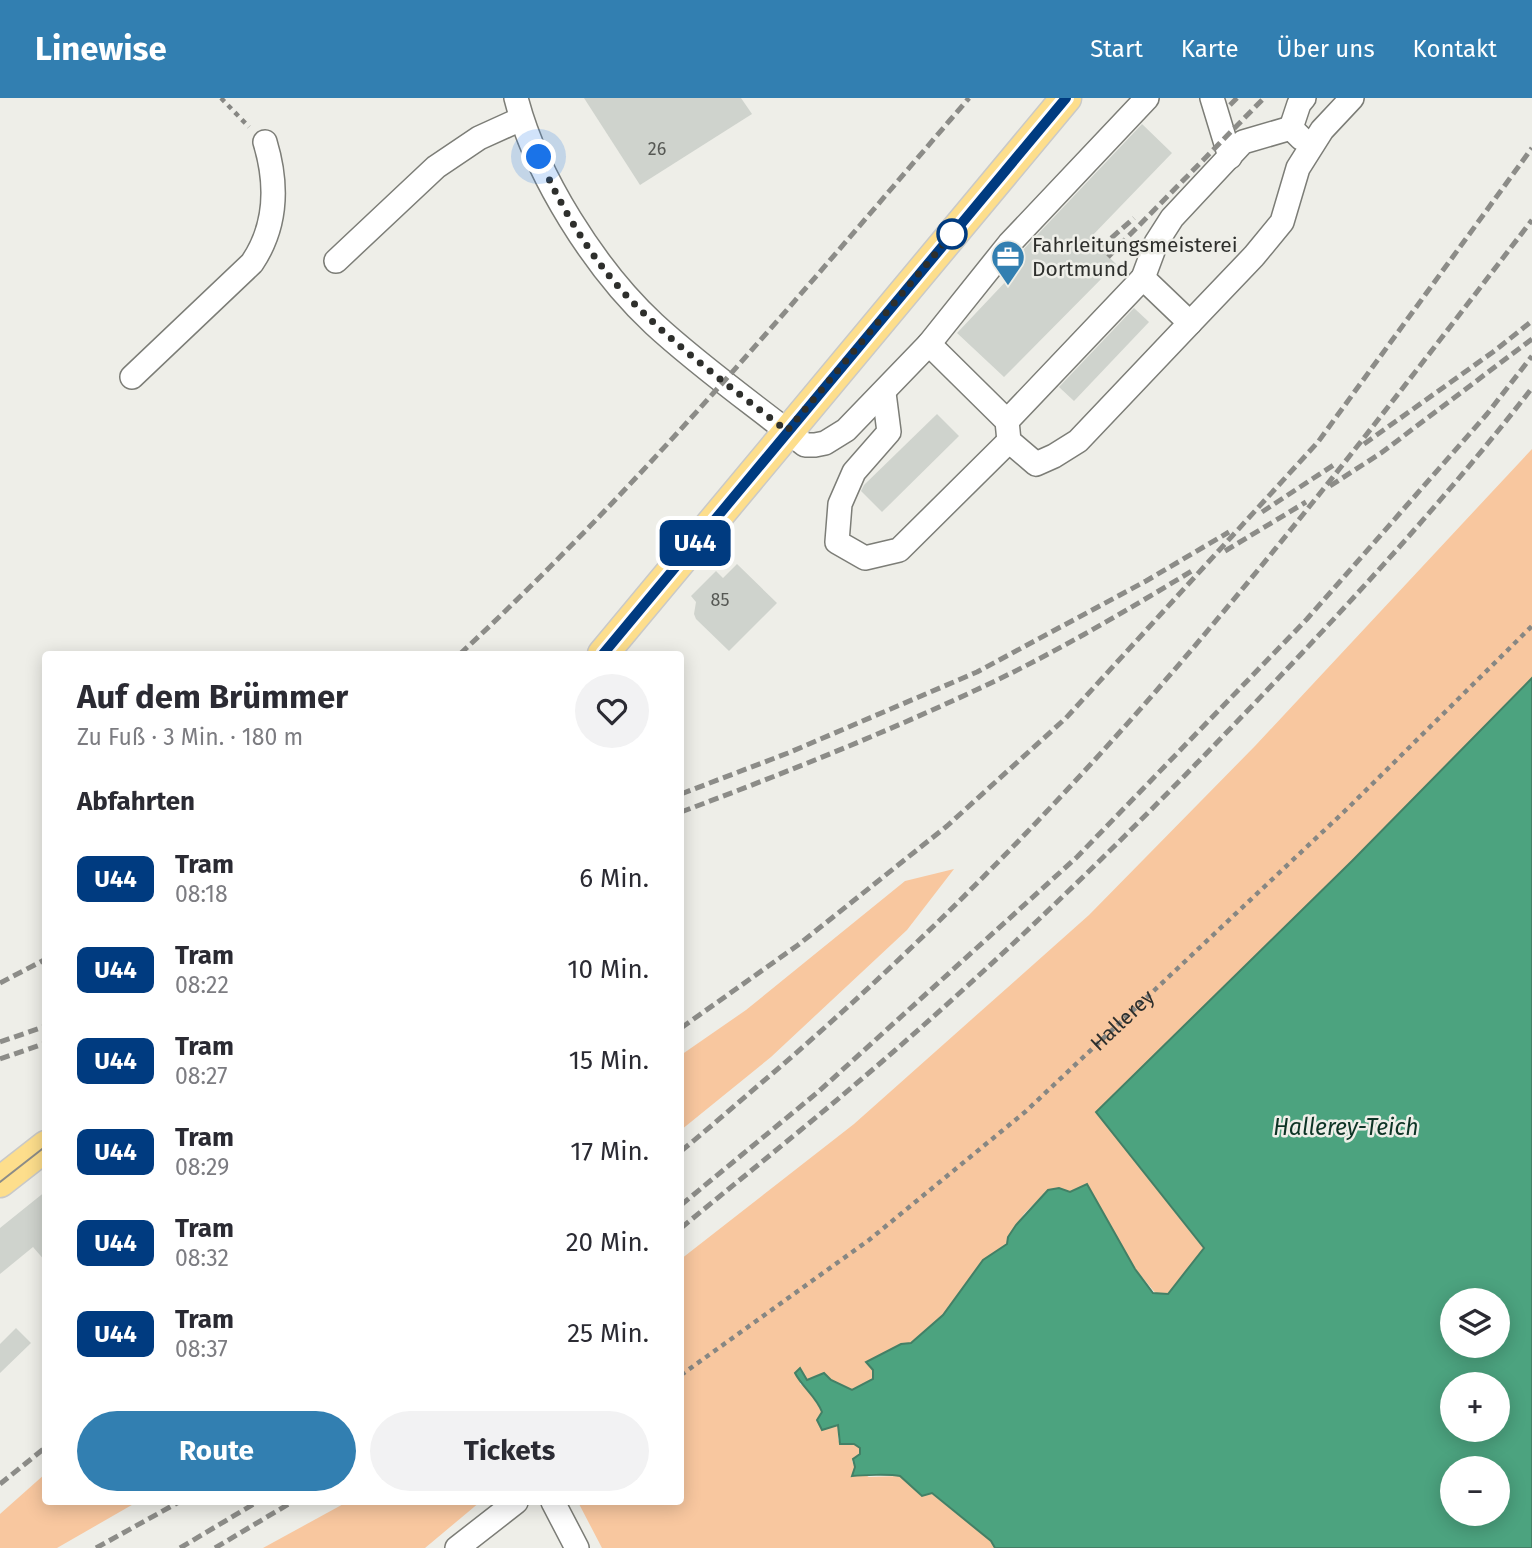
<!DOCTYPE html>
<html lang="de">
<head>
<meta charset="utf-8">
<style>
  :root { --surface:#fff; --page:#f2f2f3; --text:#2b2b33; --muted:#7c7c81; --accent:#327fb1 }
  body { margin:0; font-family:"Fira Sans",sans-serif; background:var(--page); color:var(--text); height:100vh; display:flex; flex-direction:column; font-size:26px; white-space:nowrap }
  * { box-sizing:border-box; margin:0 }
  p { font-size:23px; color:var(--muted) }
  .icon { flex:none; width:38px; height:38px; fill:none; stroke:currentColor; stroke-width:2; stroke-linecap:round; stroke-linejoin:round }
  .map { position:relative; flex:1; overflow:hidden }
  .panel { position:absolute; left:42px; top:553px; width:642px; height:854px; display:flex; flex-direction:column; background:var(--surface); border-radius:7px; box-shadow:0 4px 18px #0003 }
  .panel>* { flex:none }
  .badge { padding:0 14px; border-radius:10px; font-size:24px; line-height:46px }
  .fabs { position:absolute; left:1440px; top:1190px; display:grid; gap:14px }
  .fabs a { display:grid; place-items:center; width:70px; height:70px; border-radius:50%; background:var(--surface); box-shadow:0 4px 18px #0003; font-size:35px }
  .you { position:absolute; width:35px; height:35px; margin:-18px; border:5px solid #fff; border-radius:50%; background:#1a73e8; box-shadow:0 0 0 10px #1a73e833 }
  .map>.badge { position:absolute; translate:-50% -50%; box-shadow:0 0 0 4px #fff }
  h2 { padding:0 35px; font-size:26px; line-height:63px }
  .round { display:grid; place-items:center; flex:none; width:74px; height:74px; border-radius:37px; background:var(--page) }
  .headline { display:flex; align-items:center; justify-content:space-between; height:119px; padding:0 35px }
  h1 { font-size:33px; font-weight:700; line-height:52px }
  .button { display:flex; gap:14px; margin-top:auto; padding:14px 35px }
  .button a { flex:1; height:80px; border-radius:42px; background:var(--accent); color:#fff; font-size:28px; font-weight:700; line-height:80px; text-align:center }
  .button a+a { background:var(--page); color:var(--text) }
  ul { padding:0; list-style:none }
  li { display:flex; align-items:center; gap:21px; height:91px; padding:0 35px }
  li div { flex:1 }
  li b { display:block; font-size:26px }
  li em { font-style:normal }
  li .badge { min-width:77px; font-weight:700; text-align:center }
  header { display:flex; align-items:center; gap:42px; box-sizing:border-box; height:98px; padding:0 35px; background:var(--accent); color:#fff }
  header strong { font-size:33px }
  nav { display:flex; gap:38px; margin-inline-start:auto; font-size:24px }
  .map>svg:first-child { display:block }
</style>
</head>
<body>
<header>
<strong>Linewise</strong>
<nav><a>Start</a><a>Karte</a><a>Über uns</a><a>Kontakt</a></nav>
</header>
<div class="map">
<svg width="1532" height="1450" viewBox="0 0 1532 1450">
  <rect width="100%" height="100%" fill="#eeeee8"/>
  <g fill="#f8c79f">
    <polygon points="1532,351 1532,580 1352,763 1096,1014 1204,1151 1168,1196 1157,1197 1070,1094 1059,1090 1042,1098 1024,1116 1008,1139 1007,1146 983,1162 943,1217 911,1245 905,1246 870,1269 873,1272 873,1281 852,1292 831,1282 807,1282 800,1270 800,1286 809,1292 822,1314 839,1328 838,1341 840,1346 854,1346 860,1350 860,1356 852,1363 855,1369 854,1378 862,1375 869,1379 900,1378 921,1398 931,1395 991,1443 995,1450 602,1450 578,1404 681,1404 681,1161 854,1026 1089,817 1255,648"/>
    <polygon points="954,771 907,832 771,959 681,1032 681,957 746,912 905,783"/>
    <polygon points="45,1376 46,1404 137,1404 57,1450 0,1450 0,1416"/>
    <polygon points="347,1404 480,1404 425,1450 263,1450"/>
  </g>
  <path fill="#4ca37f" stroke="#438066" stroke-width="2" fill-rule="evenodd" d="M1532 580V1450H995L991 1443 932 1395 922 1398 900 1378C890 1376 862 1377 852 1378L855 1369 853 1361 860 1356V1350L854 1346H840L838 1327 822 1332 817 1322 822 1314C816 1298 802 1289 795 1275L800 1270 807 1282 824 1275 831 1282 852 1292 873 1281V1272L866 1264 901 1246 911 1245 943 1217 983 1162 1007 1146 1008 1139 1016 1127 1048 1092 1059 1090 1070 1094 1087 1086 1135 1171 1153 1195 1168 1196 1204 1150 1096 1014 1352 763ZM1452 1202H1498V1248H1452ZM1452 1286H1498V1332H1452ZM1452 1370H1498V1416H1452Z"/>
  <g fill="#cfd3cd">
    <polygon points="584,0 741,0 752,16 640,87"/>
    <polygon points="1142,26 1172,55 1090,140 1116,166 1004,279 957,235 1025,163 1018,157 1020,155"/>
    <polygon points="1134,210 1149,224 1074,303 1059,289"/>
    <polygon points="937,316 959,338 882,414 861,393 864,387"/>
    <polygon points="737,466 777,505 729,553 696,521 694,516 696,504 691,498 716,473 723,480"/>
    <polygon points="46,1093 46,1164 33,1149 0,1176 0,1130"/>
    <polygon points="16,1230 31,1245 0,1275 0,1246"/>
  </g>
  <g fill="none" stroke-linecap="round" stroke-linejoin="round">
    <g stroke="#7c7d77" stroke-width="26">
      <g id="minor">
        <path d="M516 0C536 78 595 171 654 226 695 264 742 298 787 333L805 347H815L825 345 846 332 929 246 1009 146 1147 0"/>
        <polyline points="1212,0 1230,59"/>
        <polyline points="1301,40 1291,30 1299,6 1304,0"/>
        <polyline points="336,163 436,69 479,40 521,21"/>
        <polyline points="1143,180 1156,145 1172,120 1243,44 1291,30"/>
        <polyline points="1190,225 1254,158 1282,124 1298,70 1322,32 1352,0"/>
        <polyline points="929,246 1007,323 1009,343 1036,366 1054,358 1078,343 1190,225 1143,180 1007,323"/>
        <path d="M132 279 252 165C277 128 278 87 265 44"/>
        <polyline points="884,295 889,334 854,374 840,406 837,444 865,460 899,452 1009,343"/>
        <polyline points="553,1404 577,1450"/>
        <polyline points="457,1450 516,1404"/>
      </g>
    </g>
    <g stroke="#c9c9c8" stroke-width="33">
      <g id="major">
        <polyline points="603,556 1066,0"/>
        <polyline points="0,1084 46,1048"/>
      </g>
    </g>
    <g stroke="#878783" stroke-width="4.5" stroke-dasharray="5 5" stroke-linecap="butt">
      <polyline points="221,0 249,29"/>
      <path id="s1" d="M681 1277 869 1142 1025 1014 1348 710 1532 528"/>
    </g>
    <use href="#minor" stroke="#fff" stroke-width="23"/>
    <use href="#major" stroke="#fdde8c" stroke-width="30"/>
    <g stroke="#8c8c88" stroke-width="2">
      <polyline points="603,556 1066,0"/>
      <polyline points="0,1084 46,1048"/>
    </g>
    <g stroke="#8c8c88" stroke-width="5" stroke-dasharray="10 5" stroke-linecap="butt">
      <polyline points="1230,7 1237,0"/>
      <polyline points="1100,150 1134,120"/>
      <polyline points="1108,159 1264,0"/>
      <polyline points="1364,346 1493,254 1532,223"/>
      <polyline points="1330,388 1381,355 1532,241"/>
      <polyline points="1262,414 1335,366"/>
      <polyline points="1225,453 1306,404"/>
      <path d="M460 556C644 385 805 191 969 0"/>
      <polyline points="681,696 788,655 977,574 1146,483 1229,434"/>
      <path d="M681 714C780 677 880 637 976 592 1050 558 1126 513 1195 471"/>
      <polyline points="0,885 46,861"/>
      <polyline points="681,930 798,847 947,728 1066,620 1318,344 1532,50"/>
      <polyline points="0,944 46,928"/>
      <polyline points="0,961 46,945"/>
      <path d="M681 1053C712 1028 742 1001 773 975 930 840 1076 690 1209 531 1321 398 1427 259 1532 122"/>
      <polyline points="681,1107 818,994 1077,759 1307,521 1487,316 1532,258"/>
      <path d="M681 1130C749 1074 818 1019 885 961 1026 839 1159 707 1287 571 1372 481 1456 388 1532 290"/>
      <polyline points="0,1386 46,1349"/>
      <polyline points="96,1450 179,1404"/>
      <polyline points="180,1450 257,1404"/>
      <polyline points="215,1450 292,1404"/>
    </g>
  </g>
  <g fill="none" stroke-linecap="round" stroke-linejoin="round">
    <g stroke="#fff" stroke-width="16">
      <polyline id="line" points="603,556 1066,0"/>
    </g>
    <use href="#line" stroke="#003b80" stroke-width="10"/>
    <path stroke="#2e2f2c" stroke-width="7" stroke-dasharray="0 12.6" d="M539 59C556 98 577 136 603 170 649 230 727 286 787 333L952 136"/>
  </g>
  <defs>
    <g id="office-pin" transform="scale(1.75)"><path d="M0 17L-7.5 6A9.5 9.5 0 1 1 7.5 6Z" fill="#327fb1" stroke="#eeeee8"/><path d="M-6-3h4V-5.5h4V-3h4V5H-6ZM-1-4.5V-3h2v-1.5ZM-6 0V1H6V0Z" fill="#fff"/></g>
  </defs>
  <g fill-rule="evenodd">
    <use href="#office-pin" x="1008" y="159"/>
  </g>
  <circle fill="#fff" stroke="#003b80" stroke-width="3.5" cx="952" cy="136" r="14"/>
  <g text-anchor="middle" stroke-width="5" stroke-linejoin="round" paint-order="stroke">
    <g font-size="18" fill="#565854">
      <text x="657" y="57">26</text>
      <text x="720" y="508">85</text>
    </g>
    <g font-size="21" fill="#2e2f2c" stroke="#eeeee8" text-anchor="start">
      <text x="1032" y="154">Fahrleitungsmeisterei<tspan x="1032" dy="24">Dortmund</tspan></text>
    </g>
    <g font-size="21" fill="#2e2f2c" stroke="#eeeee8">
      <text dy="7" stroke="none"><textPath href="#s1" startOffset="567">Hallerey</textPath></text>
    </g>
    <g font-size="23" font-style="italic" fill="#0d3425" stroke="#eeeee8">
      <text x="1346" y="1037">Hallerey-Teich</text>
    </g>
  </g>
</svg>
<div class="fabs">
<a><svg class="icon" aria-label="layers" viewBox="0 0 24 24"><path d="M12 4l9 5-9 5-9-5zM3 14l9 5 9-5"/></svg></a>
<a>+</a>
<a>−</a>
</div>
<div class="you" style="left:539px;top:59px"></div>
<b class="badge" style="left:695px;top:445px;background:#003b80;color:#fff">U44</b>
<section class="panel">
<div class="headline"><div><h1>Auf dem Brümmer</h1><p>Zu Fuß · 3 Min. · 180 m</p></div><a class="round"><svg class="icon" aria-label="heart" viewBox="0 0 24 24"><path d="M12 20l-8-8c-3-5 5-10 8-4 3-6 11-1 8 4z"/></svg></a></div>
<h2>Abfahrten</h2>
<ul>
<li><span class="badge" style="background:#003b80;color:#fff">U44</span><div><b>Tram</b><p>08:18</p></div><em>6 Min.</em></li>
<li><span class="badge" style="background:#003b80;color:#fff">U44</span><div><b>Tram</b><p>08:22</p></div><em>10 Min.</em></li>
<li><span class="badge" style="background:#003b80;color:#fff">U44</span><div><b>Tram</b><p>08:27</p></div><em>15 Min.</em></li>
<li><span class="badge" style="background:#003b80;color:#fff">U44</span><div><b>Tram</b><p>08:29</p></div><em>17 Min.</em></li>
<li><span class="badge" style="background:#003b80;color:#fff">U44</span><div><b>Tram</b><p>08:32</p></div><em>20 Min.</em></li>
<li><span class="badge" style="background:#003b80;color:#fff">U44</span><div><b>Tram</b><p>08:37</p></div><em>25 Min.</em></li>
</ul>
<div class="button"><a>Route</a><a>Tickets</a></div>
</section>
</div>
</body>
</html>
